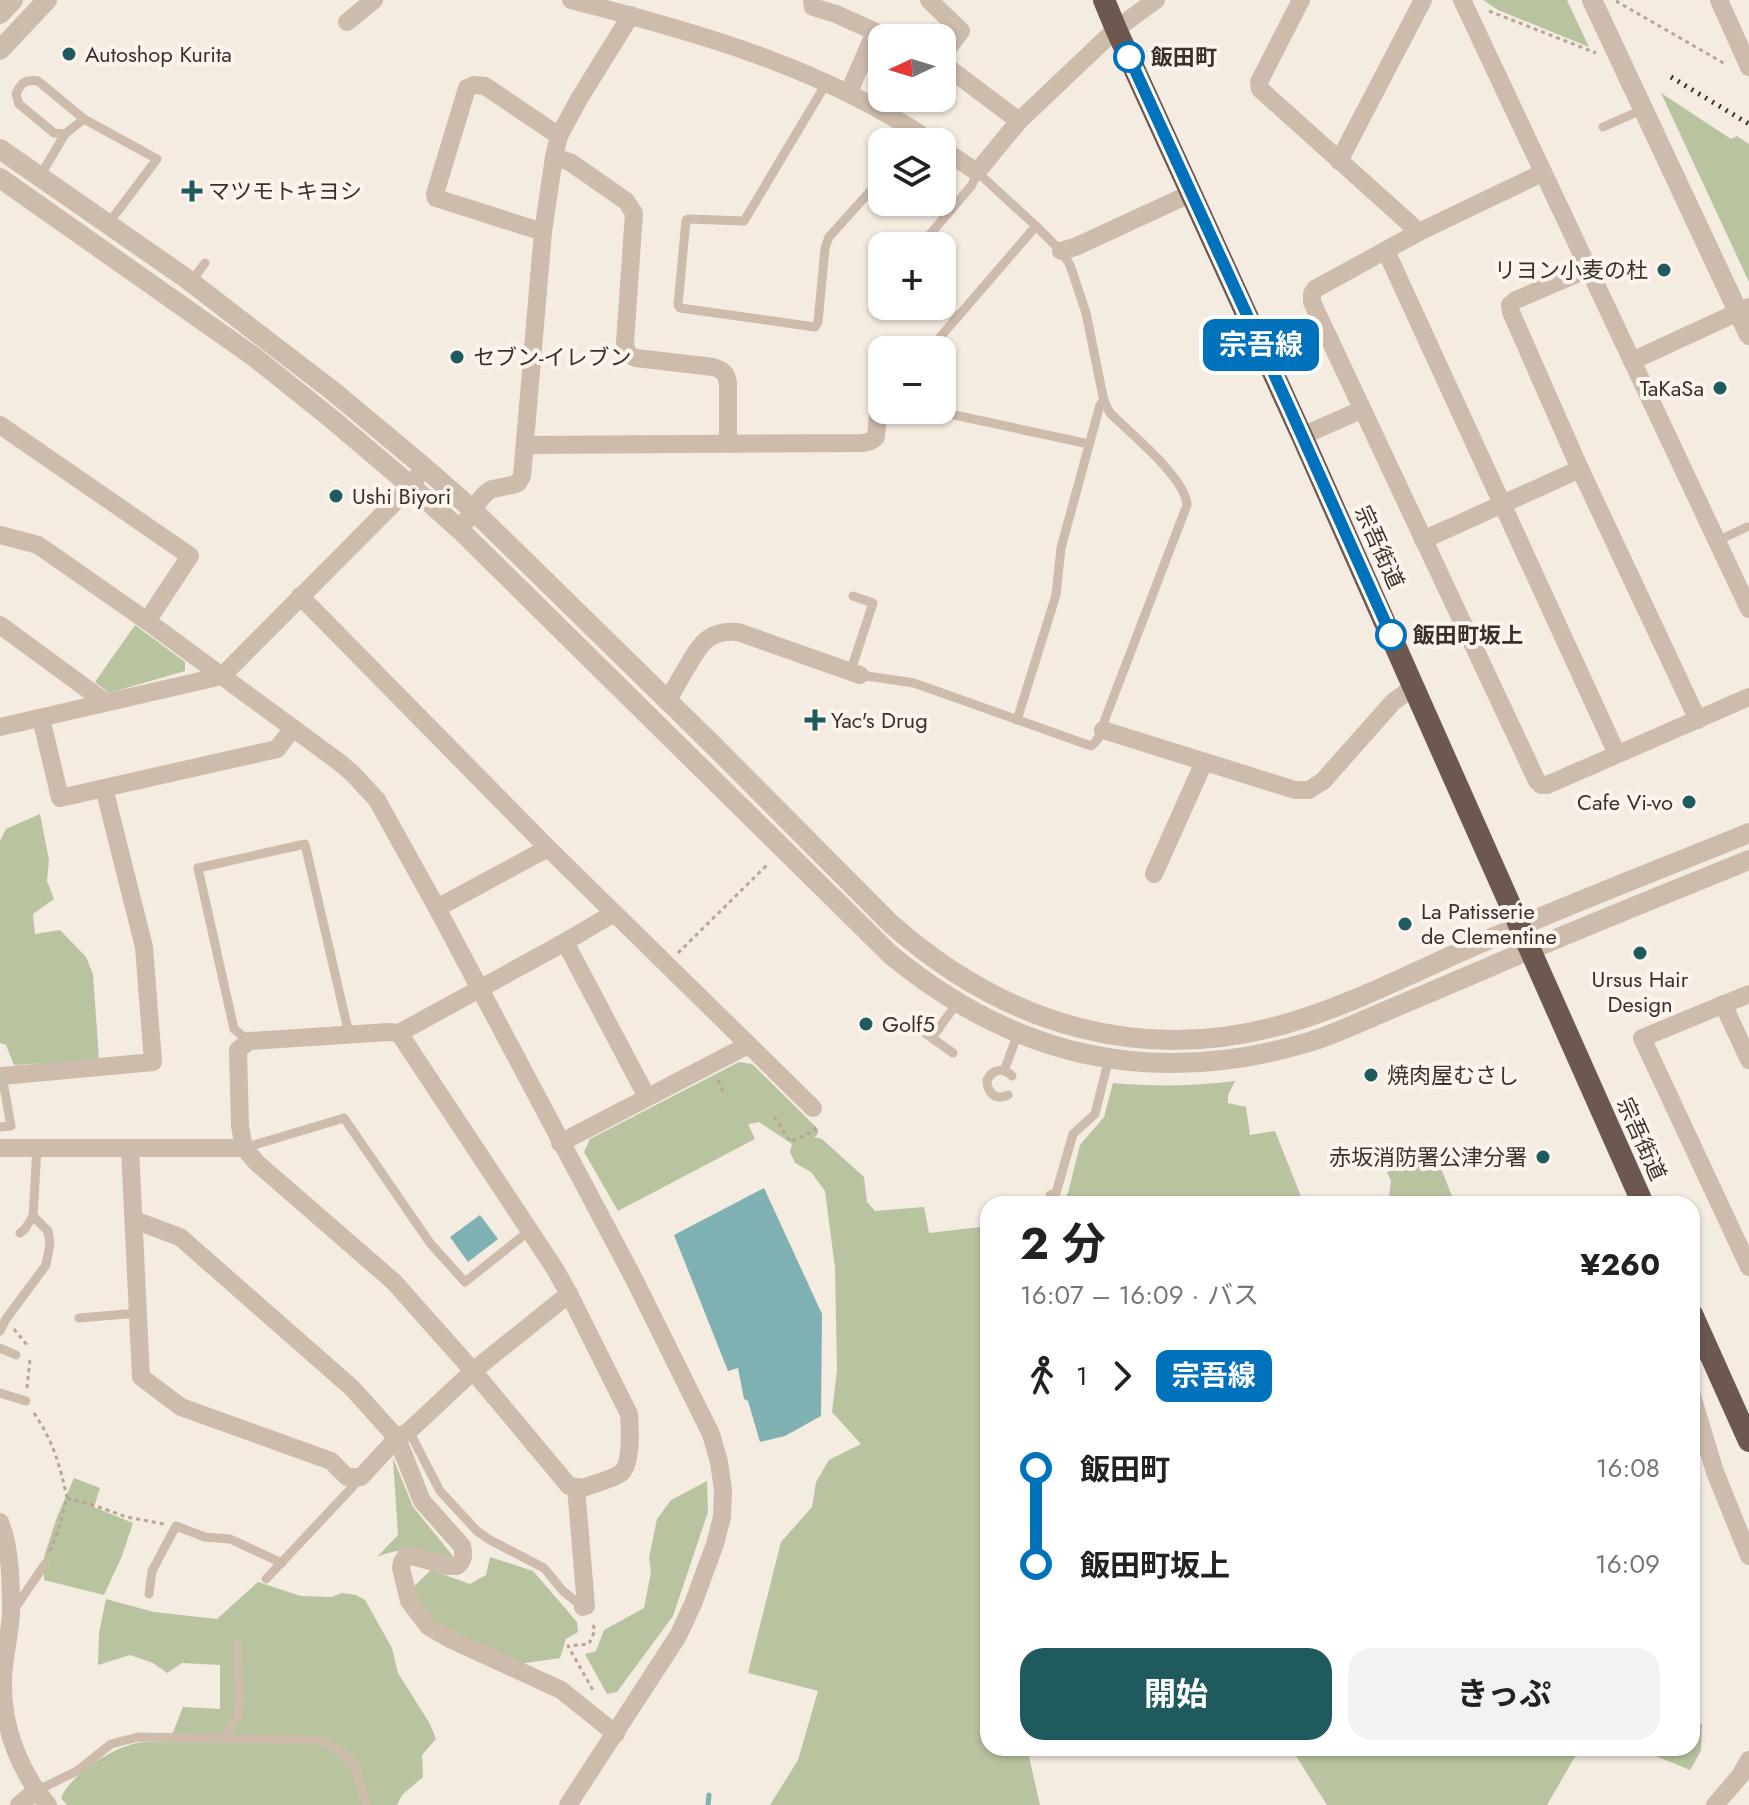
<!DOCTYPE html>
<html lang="ja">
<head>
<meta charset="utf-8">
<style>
  :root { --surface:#fff; --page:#f2f2f2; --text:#222; --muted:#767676; --accent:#1f5a5e }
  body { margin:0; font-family:Jost,"Noto Sans JP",sans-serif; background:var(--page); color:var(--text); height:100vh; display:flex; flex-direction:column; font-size:30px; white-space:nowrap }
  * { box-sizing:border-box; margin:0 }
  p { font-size:26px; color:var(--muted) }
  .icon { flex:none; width:44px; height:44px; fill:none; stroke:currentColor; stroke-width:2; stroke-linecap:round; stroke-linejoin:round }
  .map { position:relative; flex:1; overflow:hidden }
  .panel { position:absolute; left:980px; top:1196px; width:720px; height:560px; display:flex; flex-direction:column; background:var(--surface); border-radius:24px; box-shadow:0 2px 6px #0004 }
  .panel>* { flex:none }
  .badge { padding:0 16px; border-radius:12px; font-size:28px; line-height:52px }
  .needle { width:52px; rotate:266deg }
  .buttons { position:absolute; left:868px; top:24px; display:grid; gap:16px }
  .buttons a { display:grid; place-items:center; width:88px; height:88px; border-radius:16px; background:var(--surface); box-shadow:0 2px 6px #0004; font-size:40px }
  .map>.badge { position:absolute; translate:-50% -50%; box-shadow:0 0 0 4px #fff }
  .legs { display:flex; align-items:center; gap:12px; height:88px; padding:0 40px; font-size:26px }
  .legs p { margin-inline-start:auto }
  .head { display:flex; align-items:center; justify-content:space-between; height:136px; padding:0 40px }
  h1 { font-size:44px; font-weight:700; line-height:60px }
  .cta { display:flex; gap:16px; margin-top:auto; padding:16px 40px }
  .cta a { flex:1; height:92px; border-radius:24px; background:var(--accent); color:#fff; font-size:32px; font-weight:700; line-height:92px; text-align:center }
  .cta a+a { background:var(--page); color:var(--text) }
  ul { padding:0 40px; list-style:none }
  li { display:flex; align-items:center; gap:28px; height:96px; font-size:30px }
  li i { display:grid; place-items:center; width:12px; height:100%; margin:0 10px; background:currentColor }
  li i::after { content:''; width:20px; height:20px; margin:-10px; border:6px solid; border-radius:50%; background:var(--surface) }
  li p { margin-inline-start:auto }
  li:first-child i { background:linear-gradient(#0000 50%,currentColor 0) }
  li:last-child i { background:linear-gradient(currentColor 50%,#0000 0) }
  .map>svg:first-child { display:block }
</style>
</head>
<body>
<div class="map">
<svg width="1749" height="1805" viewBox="0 0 1749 1805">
  <rect width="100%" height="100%" fill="#f4ebe1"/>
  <g fill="#b8c4a0">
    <polygon points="1483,0 1567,0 1589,47 1498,10"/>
    <polygon points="1661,93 1731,139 1737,136 1749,144 1749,282"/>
    <polygon points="135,625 185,662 185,671 109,693 95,682"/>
    <polygon points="40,814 49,860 47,881 54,899 33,914 35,934 60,930 86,957 93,974 99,1060 14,1065 6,1045 0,1043 0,841 6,829"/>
    <polygon points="739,1062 752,1064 818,1129 818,1134 814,1137 822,1139 864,1177 867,1202 875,1211 924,1207 929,1233 988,1226 988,1748 1027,1748 1040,1805 770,1805 798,1760 818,1691 748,1673 781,1542 812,1507 816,1482 829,1460 861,1444 832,1412 837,1370 835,1268 825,1191 811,1172 795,1163 790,1152 792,1144 759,1122 748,1124 755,1139 618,1211 584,1152 590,1139"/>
    <path d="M1235 1081 1228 1095V1103L1246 1107 1250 1135 1275 1131 1304 1204H1061L1068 1193 1080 1145 1104 1117 1113 1083C1154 1087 1194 1086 1235 1081Z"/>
    <polygon points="1435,1153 1455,1204 1388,1204 1391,1181 1387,1172"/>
    <path d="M393 1458 413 1507 453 1556 450 1558C422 1552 404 1545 377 1557L398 1535Z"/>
    <polygon points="74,1478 100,1488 94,1507 133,1523 122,1556 104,1595 44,1580 44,1557 57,1517"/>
    <polygon points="707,1481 708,1512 673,1616 617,1692 607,1694 585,1654 596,1651 604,1630 644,1608 651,1572 649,1558 657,1519 671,1500"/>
    <polygon points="490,1557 533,1571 577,1622 578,1632 566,1639 560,1658 519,1664 432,1620 411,1589 431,1570 470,1584 486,1575"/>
    <path d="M258 1582 301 1596 332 1597 342 1593 356 1595 365 1600 392 1648 398 1673 430 1724 436 1739 422 1755 423 1777 402 1795 397 1805H67L61 1798C70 1775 114 1747 137 1743 147 1741 159 1743 169 1742L183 1707 220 1709V1665L182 1663 167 1673 153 1663 130 1655 98 1665 99 1633 106 1599 154 1612 217 1619Z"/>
    <polygon points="1702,1723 1701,1751 1690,1770 1636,1748 1692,1748 1692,1728"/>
    <polygon points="1291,1748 1580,1748 1547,1805 1327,1805"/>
  </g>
  <g fill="#7fb0b2">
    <polygon points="764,1188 822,1314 821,1416 785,1436 760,1442 748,1401 744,1399 738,1368 728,1371 674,1235"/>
    <polygon points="480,1215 498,1239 468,1262 450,1237"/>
  </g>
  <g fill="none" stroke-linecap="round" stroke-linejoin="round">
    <polyline stroke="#7fb0b2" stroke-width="5" points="708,1805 709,1795"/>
    <g stroke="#b9a596" stroke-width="3" stroke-dasharray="4 4" stroke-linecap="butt">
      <polyline points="1616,1 1727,65"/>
      <polyline points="1489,11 1596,53"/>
      <polyline points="678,953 769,863"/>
      <polyline points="718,1080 723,1091"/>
      <polyline points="774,1117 791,1142 815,1130 814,1124"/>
      <polyline points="14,1329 27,1345"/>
      <polyline points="27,1388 30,1359"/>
      <path d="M34 1413C53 1441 60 1465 67 1498"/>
      <polyline points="50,1551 58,1531 67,1498 96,1506 127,1517 164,1524"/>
      <polyline points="593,1625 595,1630 589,1644 568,1646 594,1692"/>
    </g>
    <g stroke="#cdbbac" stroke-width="9">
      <polyline points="827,82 744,221 689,219 686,220 678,305 680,308 815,327 818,322 825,248 829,237 882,178"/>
      <polyline points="84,119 157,159 108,224"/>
      <polyline points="1603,127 1644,109"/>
      <path d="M40 176 65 134 84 119 38 81C25 79 21 83 16 94L19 104 54 133 65 134"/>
      <polyline points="191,282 205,263"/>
      <polyline points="929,350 1036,226"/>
      <polyline points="931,410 1089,444"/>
      <polyline points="1717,541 1747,527"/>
      <polyline points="851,670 873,603 853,596"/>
      <path d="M860 675 914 683 1091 746C1100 740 1103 729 1105 719L1187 505C1186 478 1130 433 1110 413L1104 401 1086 313 1070 265 1061 251 1036 226 977 172 972 185 920 246"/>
      <polyline points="1017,720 1056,595 1061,548 1100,405 1104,401"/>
      <polyline points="921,1030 953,1053"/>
      <polyline points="932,1038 957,1003"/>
      <polyline points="249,1041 234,1029 198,868 305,844 349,1034"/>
      <polyline points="1004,1071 1018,1033"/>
      <path d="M1008 1095C996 1101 987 1093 987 1080 993 1069 1003 1067 1012 1076"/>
      <polyline points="0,1127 11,1126 2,1076"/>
      <polyline points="244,1148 344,1118 430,1243 465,1282 529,1231"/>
      <polyline points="1050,1195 1056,1193 1073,1134 1095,1114 1109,1058"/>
      <polyline points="20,1233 25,1229 33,1216"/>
      <polyline points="79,1318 138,1313"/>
      <polyline points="0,1331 6,1319 46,1265 50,1244 48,1231 33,1216 37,1148"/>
      <polyline points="0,1348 16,1355"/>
      <polyline points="0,1393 26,1401"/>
      <polyline points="409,1431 440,1491 477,1531 490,1540 544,1568 563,1591 583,1607"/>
      <polyline points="266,1579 359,1480"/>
      <polyline points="149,1594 152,1571 176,1526 205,1537 230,1539 282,1563"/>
      <polyline points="13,1611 45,1564"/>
      <polyline points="223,1739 237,1718 240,1700 237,1644"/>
      <path d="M36 1791 77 1771 111 1744 138 1737 318 1740C359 1756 354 1767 366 1805"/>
    </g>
    <g stroke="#cdbbac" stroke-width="18">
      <path d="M571 0C697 32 824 68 932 142"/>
      <polyline points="812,0 813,7 836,14 889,38"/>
      <polyline points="929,0 961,31 942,56"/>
      <polyline points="1301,0 1259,82 1260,89 1419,232"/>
      <polyline points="1462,0 1749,609"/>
      <polyline points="1719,0 1749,67"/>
      <polyline points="347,22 374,0"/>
      <polyline points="942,63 1019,121"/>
      <polyline points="849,92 875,32"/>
      <polyline points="942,149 977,172 1019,121 1116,29 1156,0"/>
      <path d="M554 157 570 162 626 201 634 213 625 343 627 354 636 358 713 367C723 370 727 374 728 384V443"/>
      <polyline points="1339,161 1423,0"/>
      <polyline points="1542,173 1419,232 1315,289 1312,294 1312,302 1537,781 1541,785 1547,785 1749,697"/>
      <polyline points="543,232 436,198 435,194 467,88 474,85 485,86 559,136"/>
      <polyline points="1061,251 1075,247 1192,193"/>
      <polyline points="1386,251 1617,754"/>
      <polyline points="1588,269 1516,300 1510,305 1511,312 1580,469 1698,720"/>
      <polyline points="1632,361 1749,307"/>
      <polyline points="909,410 924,410"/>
      <polyline points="0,425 190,556 147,621"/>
      <polyline points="1302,436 1361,410"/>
      <polyline points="525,445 863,443 871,441 876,437 878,415 885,410"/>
      <path d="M460 530C469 518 480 494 492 489 501 487 510 486 518 483L522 476 543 232 554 157 559 136 579 99 631 15"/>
      <polyline points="0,535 38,545 147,621 339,762 353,774 377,800 437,908 633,1277 711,1434 719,1462 723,1490 722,1517 715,1544 693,1604 678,1636 568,1805"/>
      <polyline points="1423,540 1580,469"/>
      <polyline points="300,596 548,848 813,1108"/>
      <polyline points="0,625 105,702"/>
      <path d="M667 702C674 690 680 678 687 667 701 643 708 630 738 632L860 675"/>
      <polyline points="41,718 60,798 277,749 293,728"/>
      <polyline points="0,727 222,676 411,486 424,467"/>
      <polyline points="1103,730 1295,790 1309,790 1323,781 1393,702 1408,691 1415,689"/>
      <polyline points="1154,874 1204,762"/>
      <polyline points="437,908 548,848"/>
      <polyline points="565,942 647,1097"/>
      <polyline points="1749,994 1642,1038 1749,1267"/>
      <polyline points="1723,1004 1749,1060"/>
      <path d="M399 1033 555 1269 569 1294 629 1414C630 1428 632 1465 621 1473 613 1479 593 1484 583 1488L576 1487"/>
      <polyline points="2,1076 153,1062 144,947 104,788"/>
      <polyline points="560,1143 748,1045"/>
      <polyline points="0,1148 244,1148"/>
      <polyline points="130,1149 141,1377 181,1407 331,1461 347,1477 361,1477 397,1438 409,1431 473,1371 569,1294"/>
      <path d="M134 1220 180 1237 352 1388 397 1438 422 1501 462 1546C464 1555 464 1560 457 1566H448L412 1556H406L402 1562 401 1568 409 1601 429 1627 450 1639 561 1690 616 1734"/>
      <polyline points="1692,1396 1715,1472 1749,1556"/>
      <path d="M0 1522C11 1549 11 1585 11 1613 10 1636 3 1658 3 1681 2 1726 19 1771 48 1805"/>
      <polyline points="583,1607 586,1606 576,1487 569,1486 473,1371 394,1282 257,1163 244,1148 240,1126 238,1050 249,1041 389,1032 399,1033 565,942 614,913"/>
      <polyline points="19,1805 36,1791"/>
      <polyline points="1715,1805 1740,1776 1749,1760"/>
    </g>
    <g stroke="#cdbbac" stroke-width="20">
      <polyline points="1592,0 1749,335"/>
      <polyline points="0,14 13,0"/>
      <polyline points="0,50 47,0"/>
      <path d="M0 149 187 279 334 392 424 467 474 511 711 743 890 923C1005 1025 1145 1068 1295 1021 1360 1001 1422 968 1485 941 1572 903 1661 869 1749 833"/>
      <path d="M0 178 253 356 333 420 411 486 460 530 891 955C1015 1057 1150 1088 1306 1043 1331 1036 1355 1024 1379 1014 1414 999 1450 984 1485 969 1572 931 1661 896 1749 860"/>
    </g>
    <g stroke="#6c584f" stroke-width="22">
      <polyline points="1104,0 1116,29 1302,436 1643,1204"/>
      <polyline points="1692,1314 1749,1441"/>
    </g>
    <polyline stroke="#3b302b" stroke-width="5" stroke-dasharray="2 6" stroke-linecap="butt" points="1671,77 1749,124"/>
  </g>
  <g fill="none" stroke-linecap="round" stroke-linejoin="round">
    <g stroke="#fff" stroke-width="18">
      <polyline id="line-1" points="1129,57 1290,409 1391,635"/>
    </g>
    <use href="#line-1" stroke="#0072bc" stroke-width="12"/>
  </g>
  <g fill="#1f5a5e" stroke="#fbf5ee" stroke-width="3">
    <circle cx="69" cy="54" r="8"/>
    <path d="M188 179h8v8h8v8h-8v8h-8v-8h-8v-8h8z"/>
    <circle cx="1664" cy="270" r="8"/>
    <circle cx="457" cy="357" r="8"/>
    <circle cx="1720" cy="388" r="8"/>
    <circle cx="336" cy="496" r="8"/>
    <path d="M811 708h8v8h8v8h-8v8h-8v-8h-8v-8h8z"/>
    <circle cx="1689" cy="802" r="8"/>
    <circle cx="1405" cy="924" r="8"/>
    <circle cx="1640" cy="953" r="8"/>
    <circle cx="866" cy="1024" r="8"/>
    <circle cx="1371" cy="1075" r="8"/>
    <circle cx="1543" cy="1157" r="8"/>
  </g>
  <g fill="#fff" stroke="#0072bc" stroke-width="4">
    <circle cx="1129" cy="57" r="14"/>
    <circle cx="1391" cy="635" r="14"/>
  </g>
  <g text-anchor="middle" stroke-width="8" stroke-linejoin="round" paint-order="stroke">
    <g font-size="22" fill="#3b302b" stroke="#fbf5ee" text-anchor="start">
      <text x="85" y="62">Autoshop Kurita</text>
      <text x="208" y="199">マツモトキヨシ</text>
      <text x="1648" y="278" text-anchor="end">リヨン小麦の杜</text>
      <text x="473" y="365">セブン-イレブン</text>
      <text x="1704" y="396" text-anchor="end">TaKaSa</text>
      <text x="352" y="504">Ushi Biyori</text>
      <text x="831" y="728">Yac's Drug</text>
      <text x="1673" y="810" text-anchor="end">Cafe Vi-vo</text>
      <text x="1421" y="919">La Patisserie<tspan x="1421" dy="25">de Clementine</tspan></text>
      <text x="1640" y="987" text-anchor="middle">Ursus Hair<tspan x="1640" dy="25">Design</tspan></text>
      <text x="882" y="1032">Golf5</text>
      <text x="1387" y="1083">焼肉屋むさし</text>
      <text x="1527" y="1165" text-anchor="end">赤坂消防署公津分署</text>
    </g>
    <g font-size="22" font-weight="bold" fill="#3b302b" stroke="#fbf5ee" text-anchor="start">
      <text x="1151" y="65">飯田町</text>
      <text x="1413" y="643">飯田町坂上</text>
    </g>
    <g font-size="22" fill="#3b302b" stroke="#fbf5ee">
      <text transform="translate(1380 547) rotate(66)" y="8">宗吾街道</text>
      <text transform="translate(1642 1139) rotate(66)" y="8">宗吾街道</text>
    </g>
  </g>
</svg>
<div class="buttons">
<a><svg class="needle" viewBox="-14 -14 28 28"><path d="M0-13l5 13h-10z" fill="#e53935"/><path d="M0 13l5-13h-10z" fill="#767676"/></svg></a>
<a><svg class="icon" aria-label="layers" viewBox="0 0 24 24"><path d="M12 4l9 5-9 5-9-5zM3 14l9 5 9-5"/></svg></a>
<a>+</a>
<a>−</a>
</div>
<b class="badge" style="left:1261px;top:345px;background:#0072bc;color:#fff">宗吾線</b>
<section class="panel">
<div class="head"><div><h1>2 分</h1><p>16:07 – 16:09 · バス</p></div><b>¥260</b></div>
<div class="legs"><svg class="icon" aria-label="walk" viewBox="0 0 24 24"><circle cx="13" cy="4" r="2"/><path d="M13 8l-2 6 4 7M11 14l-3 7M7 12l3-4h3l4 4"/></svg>1<svg class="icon" aria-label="forward" viewBox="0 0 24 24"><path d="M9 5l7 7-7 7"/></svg><b class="badge" style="background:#0072bc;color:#fff">宗吾線</b></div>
<ul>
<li><i style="color:#0072bc"></i><b>飯田町</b><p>16:08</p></li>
<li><i style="color:#0072bc"></i><b>飯田町坂上</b><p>16:09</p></li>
</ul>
<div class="cta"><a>開始</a><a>きっぷ</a></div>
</section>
</div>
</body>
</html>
